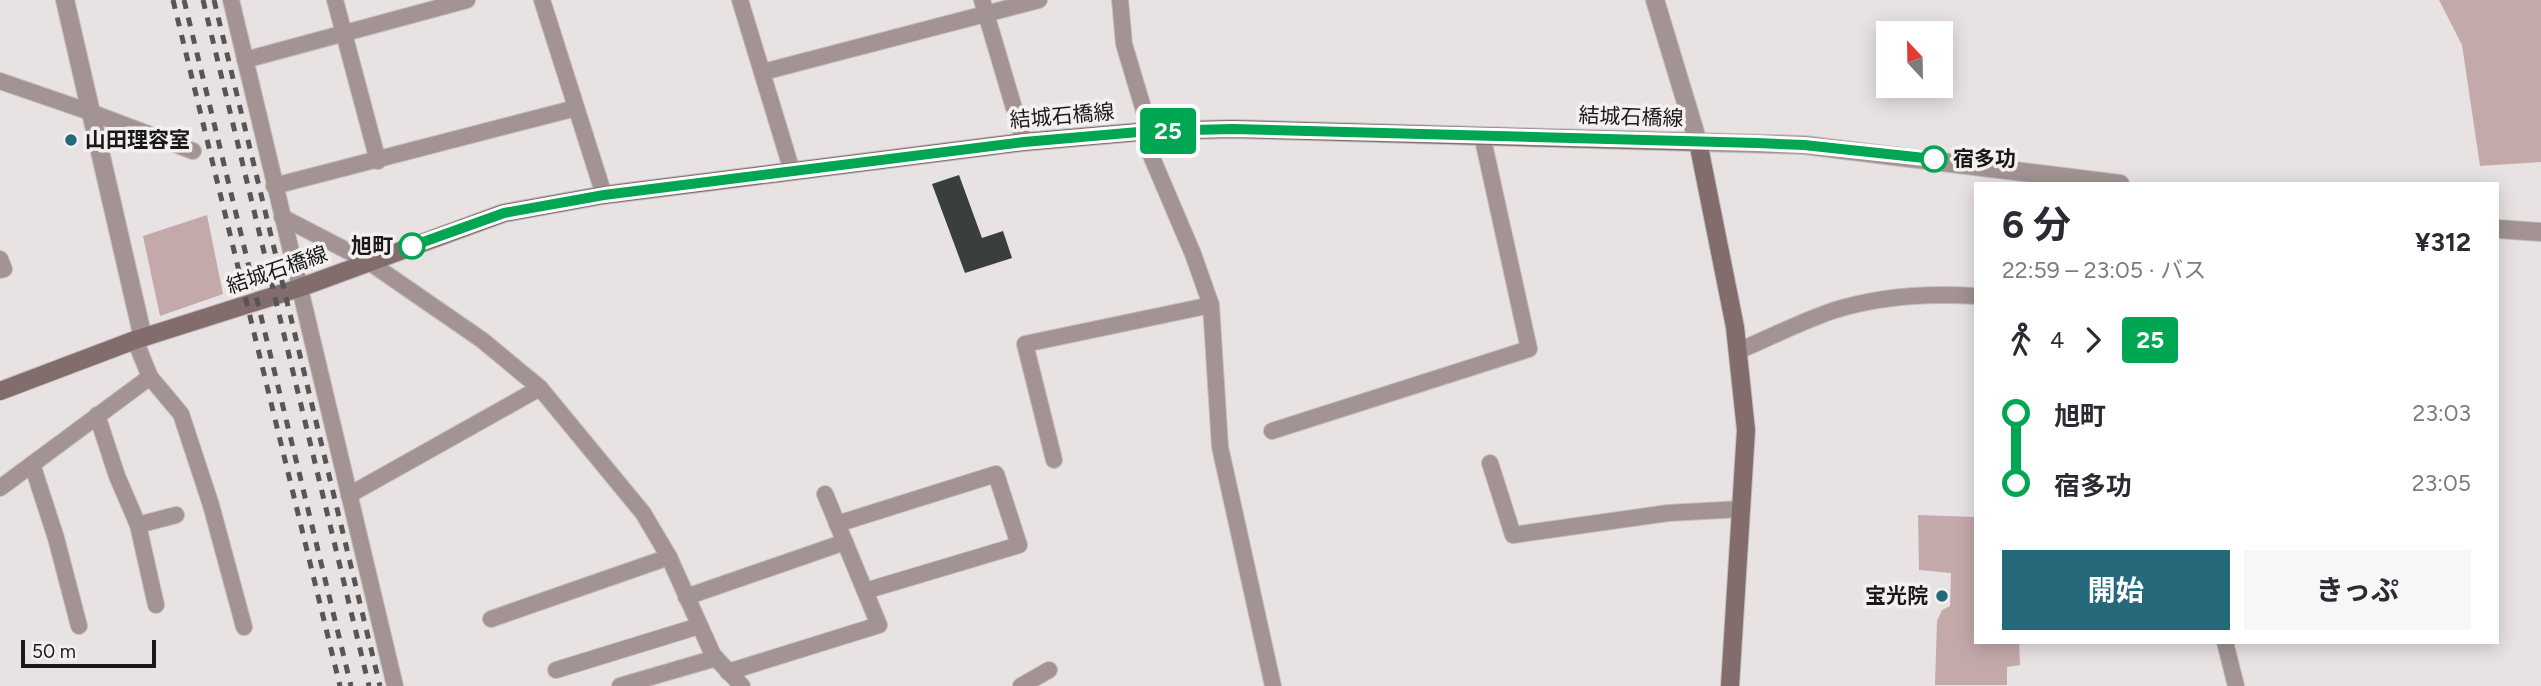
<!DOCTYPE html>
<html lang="ja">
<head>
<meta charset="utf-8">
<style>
  :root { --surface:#fff; --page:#f7f7f7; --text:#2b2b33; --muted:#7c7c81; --accent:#26697b }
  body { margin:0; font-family:Figtree,"Noto Sans JP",sans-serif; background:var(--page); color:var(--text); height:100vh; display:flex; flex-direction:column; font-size:26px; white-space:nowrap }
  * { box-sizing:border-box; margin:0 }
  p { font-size:23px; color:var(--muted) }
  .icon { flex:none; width:38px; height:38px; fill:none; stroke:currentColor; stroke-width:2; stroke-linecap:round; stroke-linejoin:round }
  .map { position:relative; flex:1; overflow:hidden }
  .panel { position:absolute; left:1974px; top:182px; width:525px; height:462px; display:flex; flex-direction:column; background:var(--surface); border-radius:0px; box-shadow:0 4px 18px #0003 }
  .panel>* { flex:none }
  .badge { padding:0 14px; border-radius:5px; font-size:24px; line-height:46px }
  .needle { width:46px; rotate:338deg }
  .controls { position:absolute; left:1876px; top:21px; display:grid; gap:14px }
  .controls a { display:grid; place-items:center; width:77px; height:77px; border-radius:0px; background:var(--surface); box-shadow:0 4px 18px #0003; font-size:35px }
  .scale { position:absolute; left:21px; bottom:18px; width:135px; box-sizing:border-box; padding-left:7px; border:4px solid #1a1818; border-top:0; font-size:19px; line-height:24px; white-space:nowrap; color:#1a1818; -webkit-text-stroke:5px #f5f0f0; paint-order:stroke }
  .map>.badge { position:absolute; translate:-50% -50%; box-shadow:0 0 0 4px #fff }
  .legs { display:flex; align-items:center; gap:10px; height:77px; padding:0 28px; font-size:23px }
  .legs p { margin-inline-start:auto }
  .summary { display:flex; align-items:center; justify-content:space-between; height:119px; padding:0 28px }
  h1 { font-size:38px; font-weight:700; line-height:52px }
  .action { display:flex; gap:14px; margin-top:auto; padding:14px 28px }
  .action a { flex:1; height:80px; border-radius:0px; background:var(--accent); color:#fff; font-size:28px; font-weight:700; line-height:80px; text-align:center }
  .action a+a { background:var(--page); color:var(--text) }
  ul { padding:0 28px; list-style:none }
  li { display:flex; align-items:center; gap:24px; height:70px; font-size:26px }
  li i { display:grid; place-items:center; width:10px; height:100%; margin:0 9px; background:currentColor }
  li i::after { content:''; width:18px; height:18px; margin:-9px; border:5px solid; border-radius:50%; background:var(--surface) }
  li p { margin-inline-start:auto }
  li:first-child i { background:linear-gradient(#0000 50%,currentColor 0) }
  li:last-child i { background:linear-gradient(currentColor 50%,#0000 0) }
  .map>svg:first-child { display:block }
</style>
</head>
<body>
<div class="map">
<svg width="2541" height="686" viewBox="0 0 2541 686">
  <rect width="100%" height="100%" fill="#e8e2e3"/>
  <g fill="#c4a9aa">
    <polygon points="2439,0 2541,0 2541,162 2480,166 2462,45"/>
    <polygon points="207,215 223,294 160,316 143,236"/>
    <polygon points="1918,515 1976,517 1976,642 2019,642 2020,665 2007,667 2007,685 1935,685 1937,621 1942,610 1950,606 1951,573 1919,570"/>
  </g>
  <polygon fill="#3a3e3f" points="959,175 982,238 1003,231 1012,258 965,273 932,184"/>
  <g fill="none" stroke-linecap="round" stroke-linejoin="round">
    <g stroke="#c3bebe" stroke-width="18">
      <g id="minor">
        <polyline points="231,0 395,686"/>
        <polyline points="335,0 378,161"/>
        <polyline points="542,0 604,195"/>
        <polyline points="740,0 792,171"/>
        <polyline points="982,0 1024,142"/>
        <polyline points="1120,0 1124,44 1150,131"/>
        <polyline points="245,60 467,0"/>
        <polyline points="763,72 1039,0"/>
        <polyline points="0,81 90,112 193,151"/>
        <polyline points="1141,132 1193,254 1211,305 1220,447 1273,686"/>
        <polyline points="274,186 576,108"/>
        <polyline points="282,217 369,262 482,340 540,388 643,513 669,557 713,655 742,686"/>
        <polyline points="0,259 4,269 0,270"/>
        <path d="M1738 351C1769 338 1800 322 1832 311 1878 296 1928 293 1976 296"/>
        <polyline points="150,377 181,414 211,505 244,627"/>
        <polyline points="97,415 117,476 138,525 156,605"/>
        <polyline points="1272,431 1529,349 1482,135"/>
        <polyline points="1054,460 1025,344 1211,305"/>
        <polyline points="1490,463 1513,535 1668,513 1742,509"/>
        <polyline points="32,464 56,538 79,626"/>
        <polyline points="0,488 150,377 135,340"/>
        <polyline points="349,495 540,388"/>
        <polyline points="837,524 996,474 1019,545 865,591"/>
        <polyline points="138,525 176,515"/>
        <polyline points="686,597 845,542"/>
        <polyline points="491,619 669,557"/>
        <polyline points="2225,642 2236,686"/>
        <polyline points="556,670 699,626"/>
        <polyline points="728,672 879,625 825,494"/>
        <polyline points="620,686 716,658"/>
        <polyline points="1021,686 1049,670"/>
      </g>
    </g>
    <g stroke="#c3bebe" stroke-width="20">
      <g id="tertiary">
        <polyline points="65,0 143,338"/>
        <polyline points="1655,0 1698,142 1804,145 2120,184"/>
        <polyline points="2497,229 2541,232"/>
      </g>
    </g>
    <g stroke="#c3bebe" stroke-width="20">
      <polyline id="secondary" points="0,391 135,340 299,288 504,213 604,195 1024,142 1150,131 1233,129 1698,142 1735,327 1746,430 1730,686"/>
    </g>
    <use href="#minor" stroke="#a39393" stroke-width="16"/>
    <use href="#tertiary" stroke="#a39393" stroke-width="18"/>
    <use href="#secondary" stroke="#836c6c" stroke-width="18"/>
    <g stroke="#585556" stroke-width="5" stroke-dasharray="9 9" stroke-linecap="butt">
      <polyline points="173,0 340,686"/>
      <polyline points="184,0 351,686"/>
      <polyline points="203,0 369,686"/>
      <polyline points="214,0 380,686"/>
    </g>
  </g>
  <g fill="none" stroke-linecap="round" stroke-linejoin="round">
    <g stroke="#fff" stroke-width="16">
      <polyline id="line-1" points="412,246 504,213 604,195 1024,142 1150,131 1233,129 1757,143 1804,145 1934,159"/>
    </g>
    <use href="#line-1" stroke="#00a651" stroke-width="10"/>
  </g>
  <g fill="#26697b" stroke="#f5f0f0" stroke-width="2.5">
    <circle cx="71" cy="140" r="7"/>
    <circle cx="1942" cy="596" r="7"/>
  </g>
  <g fill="#fff" stroke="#00a651" stroke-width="3.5">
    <circle cx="1934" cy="159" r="12"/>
    <circle cx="412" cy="246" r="12"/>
  </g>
  <g text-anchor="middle" stroke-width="7" stroke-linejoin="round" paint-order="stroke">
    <g font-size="21" fill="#1a1818" stroke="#f5f0f0">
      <text transform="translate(1062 116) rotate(-5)" y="7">結城石橋線</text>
      <text transform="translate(1631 117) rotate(2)" y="7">結城石橋線</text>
      <text transform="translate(277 270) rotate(-19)" y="7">結城石橋線</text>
    </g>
    <g font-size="21" font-weight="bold" fill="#1a1818" stroke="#f5f0f0" text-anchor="start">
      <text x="85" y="147">山田理容室</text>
      <text x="1928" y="603" text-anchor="end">宝光院</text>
    </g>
    <g font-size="21" font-weight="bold" fill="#1a1818" stroke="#f5f0f0" text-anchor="start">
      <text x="1953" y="166">宿多功</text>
      <text x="393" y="253" text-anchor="end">旭町</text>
    </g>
  </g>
</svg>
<div class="controls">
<a><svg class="needle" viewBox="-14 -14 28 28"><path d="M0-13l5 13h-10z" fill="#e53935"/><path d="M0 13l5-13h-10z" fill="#7c7c81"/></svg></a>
</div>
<div class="scale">50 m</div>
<b class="badge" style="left:1168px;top:131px;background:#00a651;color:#fff">25</b>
<section class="panel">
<div class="summary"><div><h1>6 分</h1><p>22:59 – 23:05 · バス</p></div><b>¥312</b></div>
<div class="legs"><svg class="icon" aria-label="walk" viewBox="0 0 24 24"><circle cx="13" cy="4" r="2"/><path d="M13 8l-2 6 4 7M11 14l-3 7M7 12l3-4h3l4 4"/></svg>4<svg class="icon" aria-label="forward" viewBox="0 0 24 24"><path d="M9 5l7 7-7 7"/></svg><b class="badge" style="background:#00a651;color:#fff">25</b></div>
<ul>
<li><i style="color:#00a651"></i><b>旭町</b><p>23:03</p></li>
<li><i style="color:#00a651"></i><b>宿多功</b><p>23:05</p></li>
</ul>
<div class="action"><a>開始</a><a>きっぷ</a></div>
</section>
</div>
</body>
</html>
